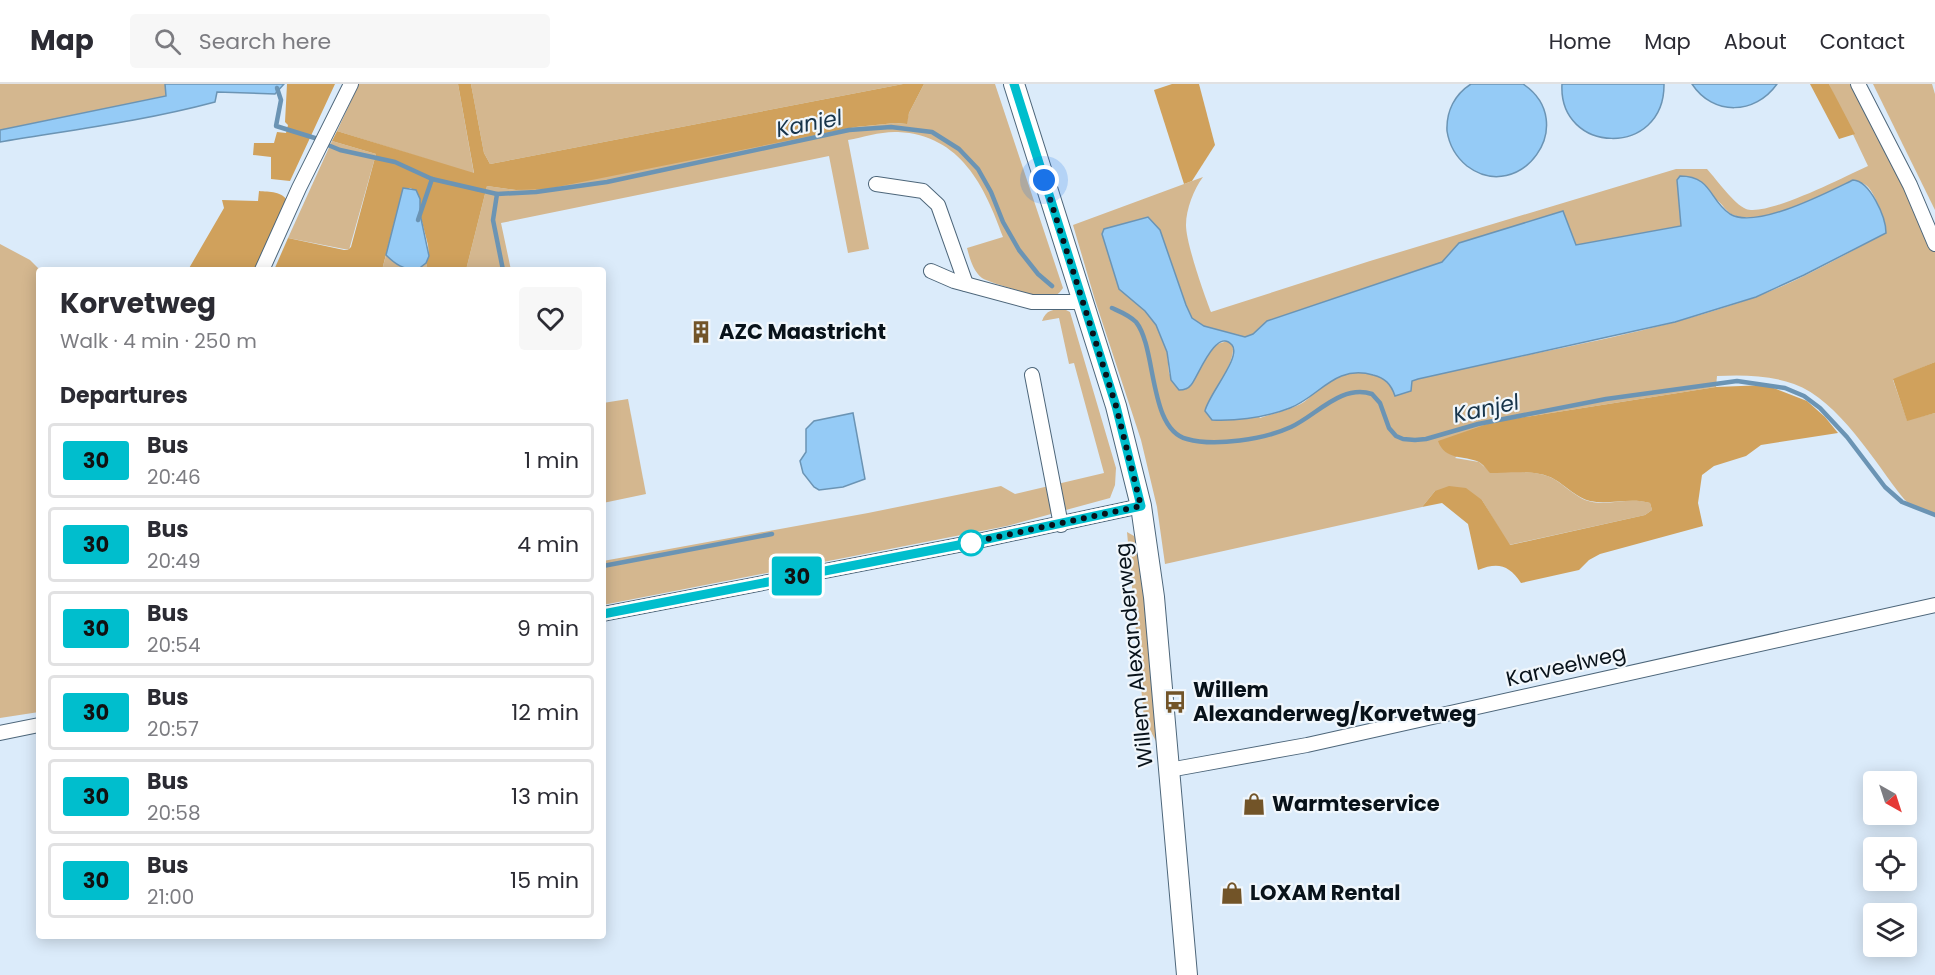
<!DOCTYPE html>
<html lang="en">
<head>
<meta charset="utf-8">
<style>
  :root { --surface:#fff; --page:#f7f7f7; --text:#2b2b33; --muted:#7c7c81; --line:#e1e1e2 }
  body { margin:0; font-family:Poppins,sans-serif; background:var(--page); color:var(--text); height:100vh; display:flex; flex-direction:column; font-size:22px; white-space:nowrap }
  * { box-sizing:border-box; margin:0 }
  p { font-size:20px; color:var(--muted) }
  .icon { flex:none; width:33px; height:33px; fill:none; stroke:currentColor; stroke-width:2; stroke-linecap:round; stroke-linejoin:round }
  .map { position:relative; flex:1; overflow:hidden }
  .drawer { position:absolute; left:36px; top:183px; width:570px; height:672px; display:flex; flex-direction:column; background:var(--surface); border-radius:6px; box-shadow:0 3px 15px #0003 }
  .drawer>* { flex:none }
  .badge { padding:0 12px; border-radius:4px; font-size:21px; line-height:39px }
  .needle { width:39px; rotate:141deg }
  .fabs { position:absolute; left:1863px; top:687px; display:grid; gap:12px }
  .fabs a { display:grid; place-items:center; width:54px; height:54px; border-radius:6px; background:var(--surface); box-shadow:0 3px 15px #0003; font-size:30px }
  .you { position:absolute; width:30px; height:30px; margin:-15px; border:4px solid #fff; border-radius:50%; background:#1a73e8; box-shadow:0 0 0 9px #1a73e833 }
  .map>.badge { position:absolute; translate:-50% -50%; box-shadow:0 0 0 3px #fff }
  h2 { padding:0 24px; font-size:22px; line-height:54px }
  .round { display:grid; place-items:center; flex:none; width:63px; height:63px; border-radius:6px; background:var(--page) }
  .head { display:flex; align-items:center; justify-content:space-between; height:102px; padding:0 24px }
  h1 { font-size:28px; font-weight:700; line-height:45px }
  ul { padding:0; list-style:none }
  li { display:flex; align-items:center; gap:18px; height:75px; margin:0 12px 9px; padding:0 12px; border:3px solid var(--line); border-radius:6px }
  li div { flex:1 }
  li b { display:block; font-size:22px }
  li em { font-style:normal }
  li .badge { min-width:66px; font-weight:700; text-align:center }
  header { display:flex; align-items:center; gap:36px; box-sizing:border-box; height:84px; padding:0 30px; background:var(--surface); border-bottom:2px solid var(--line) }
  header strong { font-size:28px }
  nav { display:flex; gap:33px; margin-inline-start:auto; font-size:21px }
  .search { width:420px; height:54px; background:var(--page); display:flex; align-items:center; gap:15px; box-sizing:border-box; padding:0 21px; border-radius:6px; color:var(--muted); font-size:22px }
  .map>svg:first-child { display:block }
</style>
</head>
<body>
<header>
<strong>Map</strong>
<div class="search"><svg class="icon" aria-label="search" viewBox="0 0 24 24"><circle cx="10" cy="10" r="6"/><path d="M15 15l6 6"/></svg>Search here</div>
<nav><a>Home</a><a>Map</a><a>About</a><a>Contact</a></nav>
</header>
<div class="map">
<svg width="1935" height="891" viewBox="0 0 1935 891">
  <rect width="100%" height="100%" fill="#dbebfa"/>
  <g fill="#d4b78f" fill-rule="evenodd">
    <polygon points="0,0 165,0 166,12 0,46"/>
    <polygon points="359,0 458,0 474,90 337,47"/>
    <polygon points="471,0 903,0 490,80 484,69"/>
    <path d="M924 0H995L1063 204C1059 210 1055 213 1047 213 1038 213 990 199 982 194 973 187 970 175 967 164L1003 153C985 103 961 51 898 48 882 47 864 53 848 56L869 165 848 169 829 72 501 139 511 186H466L487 102 516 106 856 43 895 39 906 40 909 29Z"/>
    <path d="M1829 0H1855L1935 161V278L1893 296 1907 336 1935 329V432L1912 423 1904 415C1875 379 1839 316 1794 300 1769 291 1743 291 1717 292L1716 303 1493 338 1455 374 1479 378 1490 388C1509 389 1537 385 1554 395 1565 402 1574 411 1585 416 1606 424 1627 412 1650 419L1652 426 1645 431 1509 461 1482 416 1435 407 1422 423 1165 480 1157 423 1141 356 1095 216 1073 141 1203 93C1194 105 1186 125 1186 141 1186 159 1204 210 1211 228L1370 177 1676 85H1707C1717 96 1734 120 1746 125 1767 133 1846 92 1868 82ZM1677 96C1690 103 1706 108 1718 117 1723 121 1726 127 1731 130 1760 145 1826 109 1853 96 1857 98 1864 99 1867 102 1875 109 1886 138 1886 149 1843 171 1800 197 1755 213 1648 252 1529 268 1418 295L1412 297 1396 312C1381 279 1346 285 1321 303 1315 307 1310 314 1304 318 1291 326 1274 329 1260 334L1225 290C1232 276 1243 247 1214 262L1185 306H1179L1169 289 1167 268 1156 241 1145 227 1119 205 1102 150 1104 145 1148 133 1160 146 1186 221 1192 234 1204 242 1245 253 1253 250 1267 237 1442 178 1459 159 1563 127 1576 161 1681 142Z"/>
    <polygon points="1873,0 1932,0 1935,10 1935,126"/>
    <polygon points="332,57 376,70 349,166 288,154"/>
    <polygon points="0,160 30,176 40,186 39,628 0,634"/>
    <path d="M386 171C396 181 403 185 417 186L426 179 428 186H382Z"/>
    <path d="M1064 225 1070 228 1116 384 1115 401 1110 414 1007 442 603 521V477L868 429 1001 402 1015 410 1104 389 1074 279 1069 280 1059 234 1042 237C1046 226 1053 225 1064 225Z"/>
    <polygon points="628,315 646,410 603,419 603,319"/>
    <polygon points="1127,448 1134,452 1138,460 1144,505 1157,659 1144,635"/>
  </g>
  <g fill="#d0a15c">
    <polygon points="287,0 335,0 290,97 271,95 271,73 253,71 254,59 274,59 277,48 286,49 288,41 285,38"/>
    <polygon points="458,0 471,0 484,69 490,80 903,0 924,0 909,29 907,40 895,39 856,43 547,105 516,106 487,102 466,186 428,186 426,179 429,172 428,161 420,130 420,115 411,104 403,104 382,186 274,186 288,154 344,166 348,166 351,163 376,70 332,57 337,47 474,89"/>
    <polygon points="1172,0 1199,0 1215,61 1192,97 1184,100 1154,6"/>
    <polygon points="1810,0 1829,0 1855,50 1839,55"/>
    <path d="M259 107C269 108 283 107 288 118L259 186H188L224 124 222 116 258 117Z"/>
    <polygon points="1935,278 1935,329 1907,337 1893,295"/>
    <path d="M1766 301 1807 317 1825 333 1838 349 1761 361 1746 372 1714 382 1702 391 1698 419 1703 442 1600 470 1589 476 1579 486 1521 499C1509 481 1498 478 1478 486L1468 440 1442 419 1422 423 1435 407 1449 402 1466 404 1482 416 1510 461 1645 431 1652 426 1650 419C1630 413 1610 421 1590 417 1577 414 1566 402 1554 395 1536 385 1509 389 1490 389 1487 386 1483 380 1479 378 1464 371 1445 377 1438 357L1493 338 1716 303Z"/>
  </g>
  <g fill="#95cbf6" stroke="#6b94b4" stroke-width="1.5">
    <path d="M165 0H284L275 10 217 8 215 18C144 37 72 46 0 58V46L166 12Z"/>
    <path d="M1471 0H1523C1581 39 1520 122 1467 82 1456 73 1449 60 1447 47 1446 27 1455 10 1471 0Z"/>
    <path d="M1562 0H1664C1665 74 1558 71 1562 0Z"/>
    <path d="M1692 0H1777C1755 31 1713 32 1692 0Z"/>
    <path d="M1680 92C1712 92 1709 116 1730 130 1756 146 1828 108 1853 96 1870 97 1886 133 1886 149L1804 191 1756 213 1675 238 1418 295 1412 297 1411 307 1395 312C1391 300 1385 294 1373 291 1335 280 1319 313 1290 324 1264 334 1239 337 1212 336L1205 327C1208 311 1242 273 1232 261 1216 242 1197 295 1191 301 1188 305 1184 306 1179 306L1171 296 1167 268 1156 241 1145 227 1119 205 1102 150 1104 145 1148 133 1160 146 1186 221 1192 234 1204 242 1245 253 1253 250 1267 237 1442 178 1459 159 1563 127 1576 161 1681 142 1677 96Z"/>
    <path d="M403 104 416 106 420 115V130L429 172 426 179 417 186C403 185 396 181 386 171Z"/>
    <polygon points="853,329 865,395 843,403 819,406 814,403 803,389 800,377 806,368 806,345 814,337"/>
  </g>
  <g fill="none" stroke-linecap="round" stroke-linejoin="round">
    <g stroke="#6b94b4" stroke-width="4.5">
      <polyline points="277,4 281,16 276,42 318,55"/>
      <polyline points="328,61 340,66 395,78 432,95 497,110 536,108 607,98 849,46 891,43 932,48 959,65 978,85 991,108 1003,138 1019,166 1038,190 1052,202"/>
      <polyline points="497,110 493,136 503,186"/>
      <polyline points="418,136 432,95"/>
      <path d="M1112 224C1121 228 1129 231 1136 238 1157 264 1148 345 1187 355 1215 363 1265 355 1291 343 1317 331 1341 300 1372 310L1380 319 1389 344 1396 352 1403 355 1415 356 1426 355 1478 340 1606 315 1737 297 1785 304 1804 312 1820 324 1847 353 1885 403 1902 418 1935 431"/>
      <polyline points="603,482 772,450"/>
    </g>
    <g stroke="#4d667a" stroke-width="16">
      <g id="street">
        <polyline points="1858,0 1910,101 1935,160"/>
        <polyline points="876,100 923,107 938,121 966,200"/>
        <polyline points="262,186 299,104 351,0"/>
        <polyline points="931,187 954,197 1032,218 1082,218"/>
        <polyline points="1032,291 1061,441"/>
        <polyline points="603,530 964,460 1141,422"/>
        <polyline points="0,649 39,641"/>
        <polyline points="1169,686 1307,661 1935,521"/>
      </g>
    </g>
    <g stroke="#4d667a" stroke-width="22">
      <polyline id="secondary" points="1014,0 1116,322 1141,422 1154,513 1187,891"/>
    </g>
    <use href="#street" stroke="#fff" stroke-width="14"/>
    <use href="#secondary" stroke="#fff" stroke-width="20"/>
  </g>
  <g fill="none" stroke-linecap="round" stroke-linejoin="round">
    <g stroke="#fff" stroke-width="14">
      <polyline id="line" points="603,530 964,460 1141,422 1116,322 1014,0"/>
    </g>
    <use href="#line" stroke="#00becd" stroke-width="9"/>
    <polyline stroke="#08121a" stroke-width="6" stroke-dasharray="0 10.8" points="971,459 964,460 1141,422 1116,322 1044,96"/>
  </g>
  <defs>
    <g id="building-bare" transform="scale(1.8)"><path d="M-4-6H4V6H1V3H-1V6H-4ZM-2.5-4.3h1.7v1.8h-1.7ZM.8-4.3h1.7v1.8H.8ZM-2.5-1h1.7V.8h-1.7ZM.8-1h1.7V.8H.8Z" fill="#725428" stroke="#f1f7fc" stroke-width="2.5" paint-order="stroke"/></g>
    <g id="bus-bare" transform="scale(1.8)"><path d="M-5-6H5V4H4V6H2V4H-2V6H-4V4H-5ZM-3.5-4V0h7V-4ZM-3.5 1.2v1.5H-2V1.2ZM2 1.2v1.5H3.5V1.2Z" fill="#725428" stroke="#f1f7fc" stroke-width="2.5" paint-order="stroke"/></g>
    <g id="shop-bare" transform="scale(1.8)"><path d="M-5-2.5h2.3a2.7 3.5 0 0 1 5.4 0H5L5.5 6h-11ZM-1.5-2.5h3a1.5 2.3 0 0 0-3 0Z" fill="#725428" stroke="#f1f7fc" stroke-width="2.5" paint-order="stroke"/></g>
  </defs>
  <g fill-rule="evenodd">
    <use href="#building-bare" x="701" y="248"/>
    <use href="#bus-bare" x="1175" y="618"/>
    <use href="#shop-bare" x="1254" y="720"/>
    <use href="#shop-bare" x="1232" y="809"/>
  </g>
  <circle fill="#fff" stroke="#00becd" stroke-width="3" cx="971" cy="459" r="12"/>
  <g text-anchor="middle" stroke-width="4.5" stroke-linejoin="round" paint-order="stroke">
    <g font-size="21" font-weight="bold" fill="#08121a" stroke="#f1f7fc" text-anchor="start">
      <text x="719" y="255">AZC Maastricht</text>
      <text x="1193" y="613">Willem<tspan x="1193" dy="24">Alexanderweg/Korvetweg</tspan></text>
      <text x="1272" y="727">Warmteservice</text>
      <text x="1250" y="816">LOXAM Rental</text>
    </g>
    <g font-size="21" fill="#08121a" stroke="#f1f7fc">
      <text transform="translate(1134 571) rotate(-96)" y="7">Willem Alexanderweg</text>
      <text transform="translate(1566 582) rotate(-13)" y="7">Karveelweg</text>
    </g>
    <g font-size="22" font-style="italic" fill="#17344a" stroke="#f1f7fc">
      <text transform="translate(809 39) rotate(-11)" y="8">Kanjel</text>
      <text transform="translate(1486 324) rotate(-12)" y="8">Kanjel</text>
    </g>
  </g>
</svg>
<div class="fabs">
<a><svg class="needle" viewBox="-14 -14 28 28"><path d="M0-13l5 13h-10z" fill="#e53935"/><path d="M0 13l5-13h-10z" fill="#7c7c81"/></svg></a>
<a><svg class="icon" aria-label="locate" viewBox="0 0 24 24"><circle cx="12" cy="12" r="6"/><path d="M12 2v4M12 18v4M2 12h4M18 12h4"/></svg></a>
<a><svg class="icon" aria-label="layers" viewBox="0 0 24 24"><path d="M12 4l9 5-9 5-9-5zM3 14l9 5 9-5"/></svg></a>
</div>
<div class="you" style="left:1044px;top:96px"></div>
<b class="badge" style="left:797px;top:492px;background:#00becd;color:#111">30</b>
<section class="drawer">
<div class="head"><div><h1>Korvetweg</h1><p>Walk · 4 min · 250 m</p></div><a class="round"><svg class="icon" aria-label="heart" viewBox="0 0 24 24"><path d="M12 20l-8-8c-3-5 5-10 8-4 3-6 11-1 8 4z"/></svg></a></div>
<h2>Departures</h2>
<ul>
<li><span class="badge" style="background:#00becd;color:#111">30</span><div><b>Bus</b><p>20:46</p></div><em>1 min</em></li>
<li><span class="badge" style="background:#00becd;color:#111">30</span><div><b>Bus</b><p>20:49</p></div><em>4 min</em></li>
<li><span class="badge" style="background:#00becd;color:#111">30</span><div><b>Bus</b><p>20:54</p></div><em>9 min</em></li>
<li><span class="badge" style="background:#00becd;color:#111">30</span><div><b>Bus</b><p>20:57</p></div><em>12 min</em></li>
<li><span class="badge" style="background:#00becd;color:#111">30</span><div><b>Bus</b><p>20:58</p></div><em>13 min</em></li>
<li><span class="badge" style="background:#00becd;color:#111">30</span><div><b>Bus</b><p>21:00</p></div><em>15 min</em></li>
</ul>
</section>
</div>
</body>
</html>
